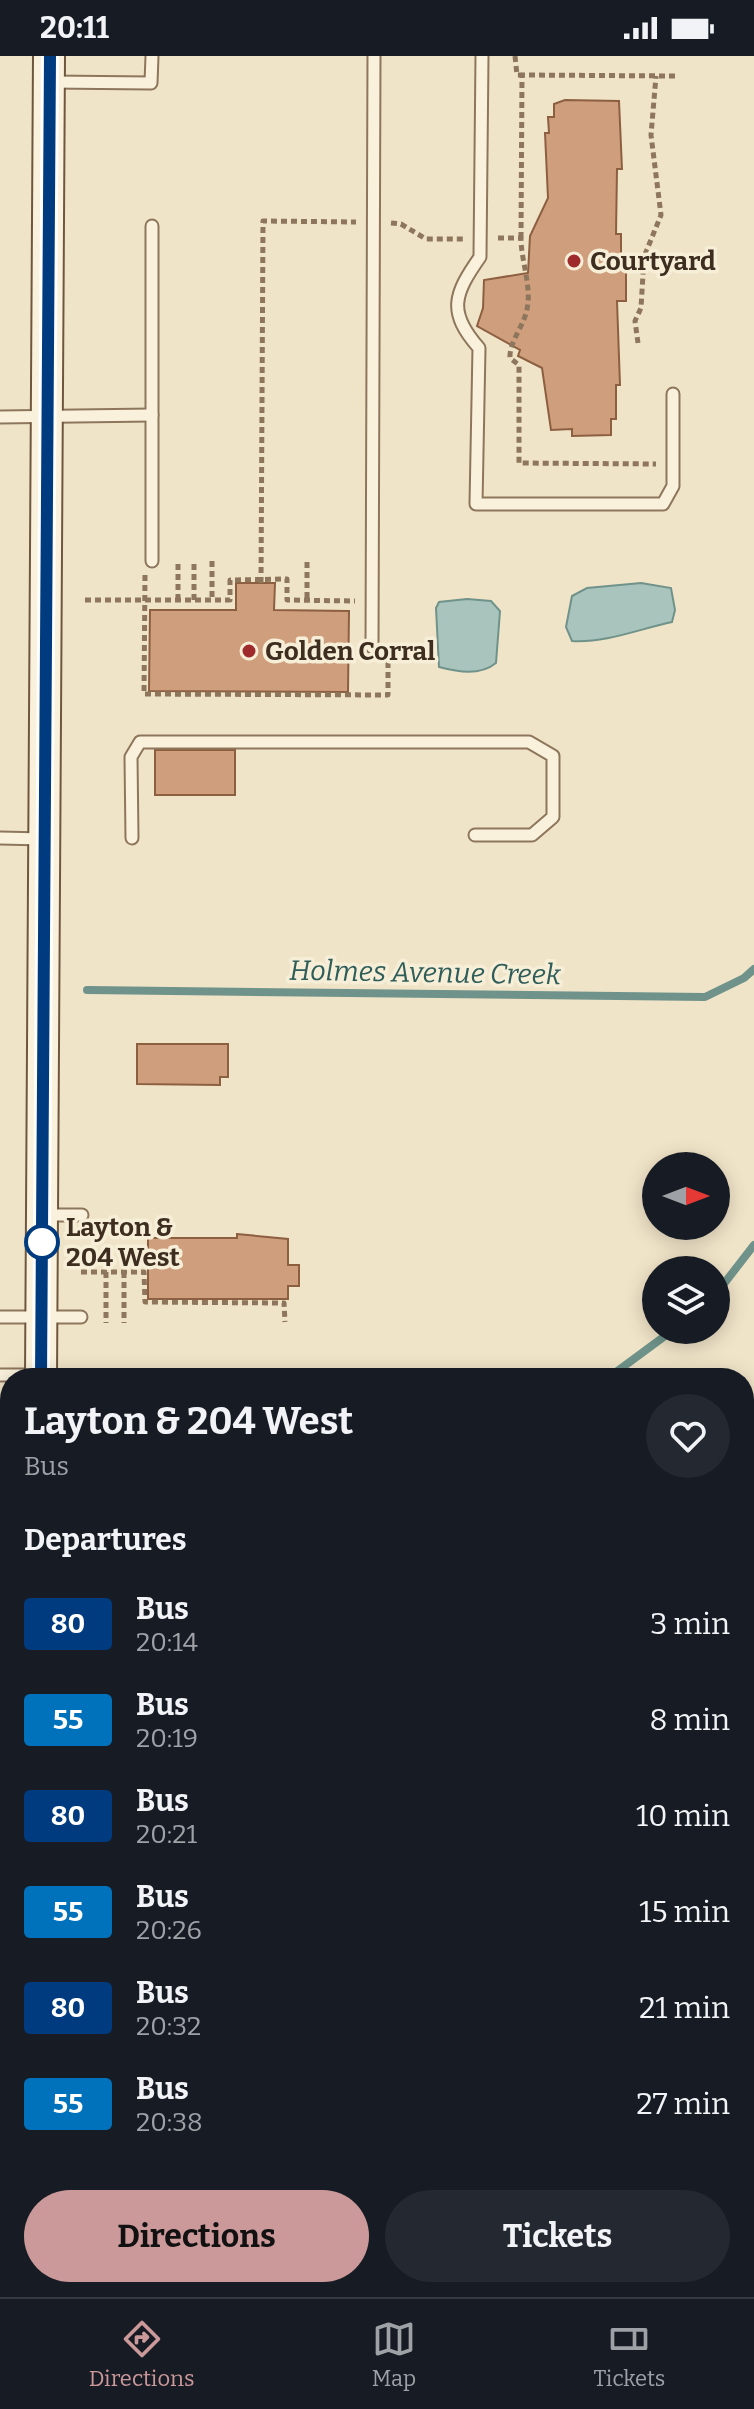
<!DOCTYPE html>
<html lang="en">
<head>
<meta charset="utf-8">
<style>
  :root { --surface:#171b24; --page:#242831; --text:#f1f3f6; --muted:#9ea1a6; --line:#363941; --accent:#cc999b }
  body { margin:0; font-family:Bitter,serif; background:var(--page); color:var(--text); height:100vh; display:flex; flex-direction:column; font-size:30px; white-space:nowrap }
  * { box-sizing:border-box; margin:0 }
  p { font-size:26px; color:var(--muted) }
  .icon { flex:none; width:44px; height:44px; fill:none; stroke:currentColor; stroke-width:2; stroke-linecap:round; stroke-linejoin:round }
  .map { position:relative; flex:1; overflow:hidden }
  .panel { position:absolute; left:0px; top:1312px; width:754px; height:930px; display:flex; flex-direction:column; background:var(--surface); border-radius:32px 32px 0 0; box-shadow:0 4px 20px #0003 }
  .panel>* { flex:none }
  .badge { padding:0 16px; border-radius:6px; font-size:28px; line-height:52px }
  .needle { width:52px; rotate:90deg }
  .buttons { position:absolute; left:642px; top:1096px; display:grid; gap:16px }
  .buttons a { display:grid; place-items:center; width:88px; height:88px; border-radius:50%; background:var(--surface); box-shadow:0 4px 20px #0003; font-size:40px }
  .map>.badge { position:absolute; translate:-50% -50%; box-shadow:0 0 0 4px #fff }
  h2 { padding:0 24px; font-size:30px; line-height:72px }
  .round { display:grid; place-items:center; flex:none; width:84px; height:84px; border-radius:42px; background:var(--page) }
  .summary { display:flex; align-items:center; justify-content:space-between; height:136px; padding:0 24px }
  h1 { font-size:38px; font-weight:700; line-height:60px }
  .action { display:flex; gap:16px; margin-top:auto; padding:16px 24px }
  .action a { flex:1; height:92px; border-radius:48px; background:var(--accent); color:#111; font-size:32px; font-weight:700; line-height:92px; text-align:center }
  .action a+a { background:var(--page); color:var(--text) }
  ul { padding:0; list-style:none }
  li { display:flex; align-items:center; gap:24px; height:96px; padding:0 24px }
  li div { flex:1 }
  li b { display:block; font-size:30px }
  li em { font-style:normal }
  li .badge { min-width:88px; font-weight:700; text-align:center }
  .status { display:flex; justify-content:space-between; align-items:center; height:56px; padding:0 40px; background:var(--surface); direction:ltr }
  .status svg { height:22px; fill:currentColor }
  .tab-bar { display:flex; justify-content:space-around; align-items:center; height:112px; border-top:2px solid var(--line); background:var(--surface); font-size:22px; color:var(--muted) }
  .tab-bar a { display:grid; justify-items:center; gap:4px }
  .tab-bar .on { color:var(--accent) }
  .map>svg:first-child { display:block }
</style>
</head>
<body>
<div class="status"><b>20:11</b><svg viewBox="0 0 49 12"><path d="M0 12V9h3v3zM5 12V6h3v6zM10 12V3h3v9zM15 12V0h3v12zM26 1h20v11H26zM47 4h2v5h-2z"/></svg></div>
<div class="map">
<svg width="754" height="2241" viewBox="0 0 754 2241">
  <rect width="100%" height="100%" fill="#f0e4c8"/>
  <g fill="#a9c4bc" stroke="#6f938a" stroke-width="2">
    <path d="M641 527 671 532 675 554 672 566C639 573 606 587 572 585L566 571 572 540 587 532Z"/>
    <path d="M467 543 491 545 500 555 496 607C480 620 458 616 439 611L436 552 439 546Z"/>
  </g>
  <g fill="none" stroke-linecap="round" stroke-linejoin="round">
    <g stroke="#6f938a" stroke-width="8">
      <polyline points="87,934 705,941 744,922 754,913"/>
      <polyline points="716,1238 754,1189"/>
      <polyline points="608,1322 673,1274"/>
    </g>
  </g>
  <g fill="#cf9f7d" stroke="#8d5f41" stroke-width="2">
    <polygon points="565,44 619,45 622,113 617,113 616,178 621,178 621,212 626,213 626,245 617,245 620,329 616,329 616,363 611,363 611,379 572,380 572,373 551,374 542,312 518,300 520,294 477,270 483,252 484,224 528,217 530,180 548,142 545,77 549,77 548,61 554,61 554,48"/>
    <polygon points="236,527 275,527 274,554 349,555 348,636 149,635 150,554 236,554"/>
    <rect x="155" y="694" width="80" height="45"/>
    <polygon points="137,988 228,988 228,1021 220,1021 220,1029 137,1028"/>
    <polygon points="237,1178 288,1183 288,1209 299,1209 299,1230 288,1230 288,1243 148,1243 148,1182 237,1182"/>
  </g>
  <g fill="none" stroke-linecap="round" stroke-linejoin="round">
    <g stroke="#8d765c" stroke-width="15">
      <g id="lane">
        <path d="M482 0 480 201C454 238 447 256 479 292L476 448H663L673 430V338"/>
        <polyline points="51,26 151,27 152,0"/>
        <polyline points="0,361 152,359"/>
        <polyline points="152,505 152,170"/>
        <polyline points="372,591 374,0"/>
        <polyline points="0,782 44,783"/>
        <polyline points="132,782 131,701 140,686 529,686 553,700 553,761 532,779 475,779"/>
        <polyline points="43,1159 82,1159"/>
        <polyline points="0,1261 81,1261"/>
        <polyline points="0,1319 38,1319"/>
        <polyline points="744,2009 754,2009"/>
      </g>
    </g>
    <g stroke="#8d765c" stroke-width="26">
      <g id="street">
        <polyline points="744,1790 754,1790"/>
        <polyline points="0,1793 10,1793"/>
      </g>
    </g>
    <g stroke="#6f573f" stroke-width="34">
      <polyline id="secondary" points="41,1322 49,0"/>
    </g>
    <g stroke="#5b4430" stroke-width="38">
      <g id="primary">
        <polyline points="0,2233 245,2241"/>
        <polyline points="268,2241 754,2241"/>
      </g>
    </g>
    <g stroke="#8d765c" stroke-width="5" stroke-dasharray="6 4" stroke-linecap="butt">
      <polyline points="515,0 517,19 522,19"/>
      <polyline points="391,167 401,168 426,183 464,183"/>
      <path d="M498 182H521C521 205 532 231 527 253 524 270 509 286 510 302L519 309V407L656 408"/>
      <polyline points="521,182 522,19 677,20"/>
      <polyline points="638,287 635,265 641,252 644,201 661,159 651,79 656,20"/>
      <polyline points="212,505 212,544"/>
      <polyline points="307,506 307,544"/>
      <polyline points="145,519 144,638 388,639 388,600"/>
      <polyline points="261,527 263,165 356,166"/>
      <polyline points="85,544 230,544 230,524 287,523 287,544 355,545"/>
      <polyline points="178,544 178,505"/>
      <polyline points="194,544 194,505"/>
      <polyline points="81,1216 144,1216 145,1246 284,1247 285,1266"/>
      <polyline points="106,1216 106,1267"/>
      <polyline points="124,1216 124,1267"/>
      <polyline points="744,1395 754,1395"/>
      <polyline points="744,1516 754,1521"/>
      <polyline points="744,1617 754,1612"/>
    </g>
    <use href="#lane" stroke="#faf1dc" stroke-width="11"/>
    <use href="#street" stroke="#faf1dc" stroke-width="22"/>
    <use href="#secondary" stroke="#faf1dc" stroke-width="30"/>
    <use href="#primary" stroke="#f3d9a0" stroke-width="34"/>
  </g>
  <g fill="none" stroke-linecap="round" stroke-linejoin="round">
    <g stroke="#fff" stroke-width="18">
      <polyline id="line" points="41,1322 50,0"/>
    </g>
    <use href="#line" stroke="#003b80" stroke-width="12"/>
  </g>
  <g fill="#9e2a2b" stroke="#f7eed8" stroke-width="3">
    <circle cx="574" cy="205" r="8"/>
    <circle cx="249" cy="595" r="8"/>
  </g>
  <circle fill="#fff" stroke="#003b80" stroke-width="4" cx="42" cy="1186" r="16"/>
  <g text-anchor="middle" stroke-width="7" stroke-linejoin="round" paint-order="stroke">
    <g font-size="26" font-weight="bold" fill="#3d2e20" stroke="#f7eed8" text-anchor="start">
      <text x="590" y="214">Courtyard</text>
      <text x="265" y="604">Golden Corral</text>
    </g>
    <g font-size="26" font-weight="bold" fill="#3d2e20" stroke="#f7eed8" text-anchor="start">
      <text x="66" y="1180">Layton &amp;<tspan x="66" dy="30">204 West</tspan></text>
    </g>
    <g font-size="28" font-style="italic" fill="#2f5d5a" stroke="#f7eed8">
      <text transform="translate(425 916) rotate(1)" y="10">Holmes Avenue Creek</text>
    </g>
  </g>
</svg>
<div class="buttons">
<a><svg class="needle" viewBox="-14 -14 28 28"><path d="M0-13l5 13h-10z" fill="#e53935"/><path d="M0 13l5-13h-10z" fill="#9ea1a6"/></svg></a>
<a><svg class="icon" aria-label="layers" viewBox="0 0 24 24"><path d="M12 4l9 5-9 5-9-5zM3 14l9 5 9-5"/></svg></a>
</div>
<section class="panel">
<div class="summary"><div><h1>Layton &amp; 204 West</h1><p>Bus</p></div><a class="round"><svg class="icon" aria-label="heart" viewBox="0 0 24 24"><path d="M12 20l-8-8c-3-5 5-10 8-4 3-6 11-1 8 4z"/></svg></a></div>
<h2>Departures</h2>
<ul>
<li><span class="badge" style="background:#003b80;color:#fff">80</span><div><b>Bus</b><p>20:14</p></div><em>3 min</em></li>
<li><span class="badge" style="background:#0072bc;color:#fff">55</span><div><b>Bus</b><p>20:19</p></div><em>8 min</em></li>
<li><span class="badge" style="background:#003b80;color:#fff">80</span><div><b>Bus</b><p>20:21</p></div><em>10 min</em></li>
<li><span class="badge" style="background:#0072bc;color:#fff">55</span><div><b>Bus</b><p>20:26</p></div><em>15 min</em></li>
<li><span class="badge" style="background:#003b80;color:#fff">80</span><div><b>Bus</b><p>20:32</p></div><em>21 min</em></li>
<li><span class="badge" style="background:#0072bc;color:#fff">55</span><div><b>Bus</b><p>20:38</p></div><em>27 min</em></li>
</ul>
<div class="action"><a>Directions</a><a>Tickets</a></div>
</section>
</div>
<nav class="tab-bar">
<a class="on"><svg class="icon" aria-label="directions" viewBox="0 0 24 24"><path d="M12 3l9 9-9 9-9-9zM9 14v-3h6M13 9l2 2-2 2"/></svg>Directions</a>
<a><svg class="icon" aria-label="map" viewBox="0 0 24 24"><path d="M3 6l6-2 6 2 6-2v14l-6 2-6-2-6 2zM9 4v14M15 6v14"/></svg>Map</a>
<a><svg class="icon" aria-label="tickets" viewBox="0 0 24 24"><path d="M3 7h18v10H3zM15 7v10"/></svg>Tickets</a>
</nav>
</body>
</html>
